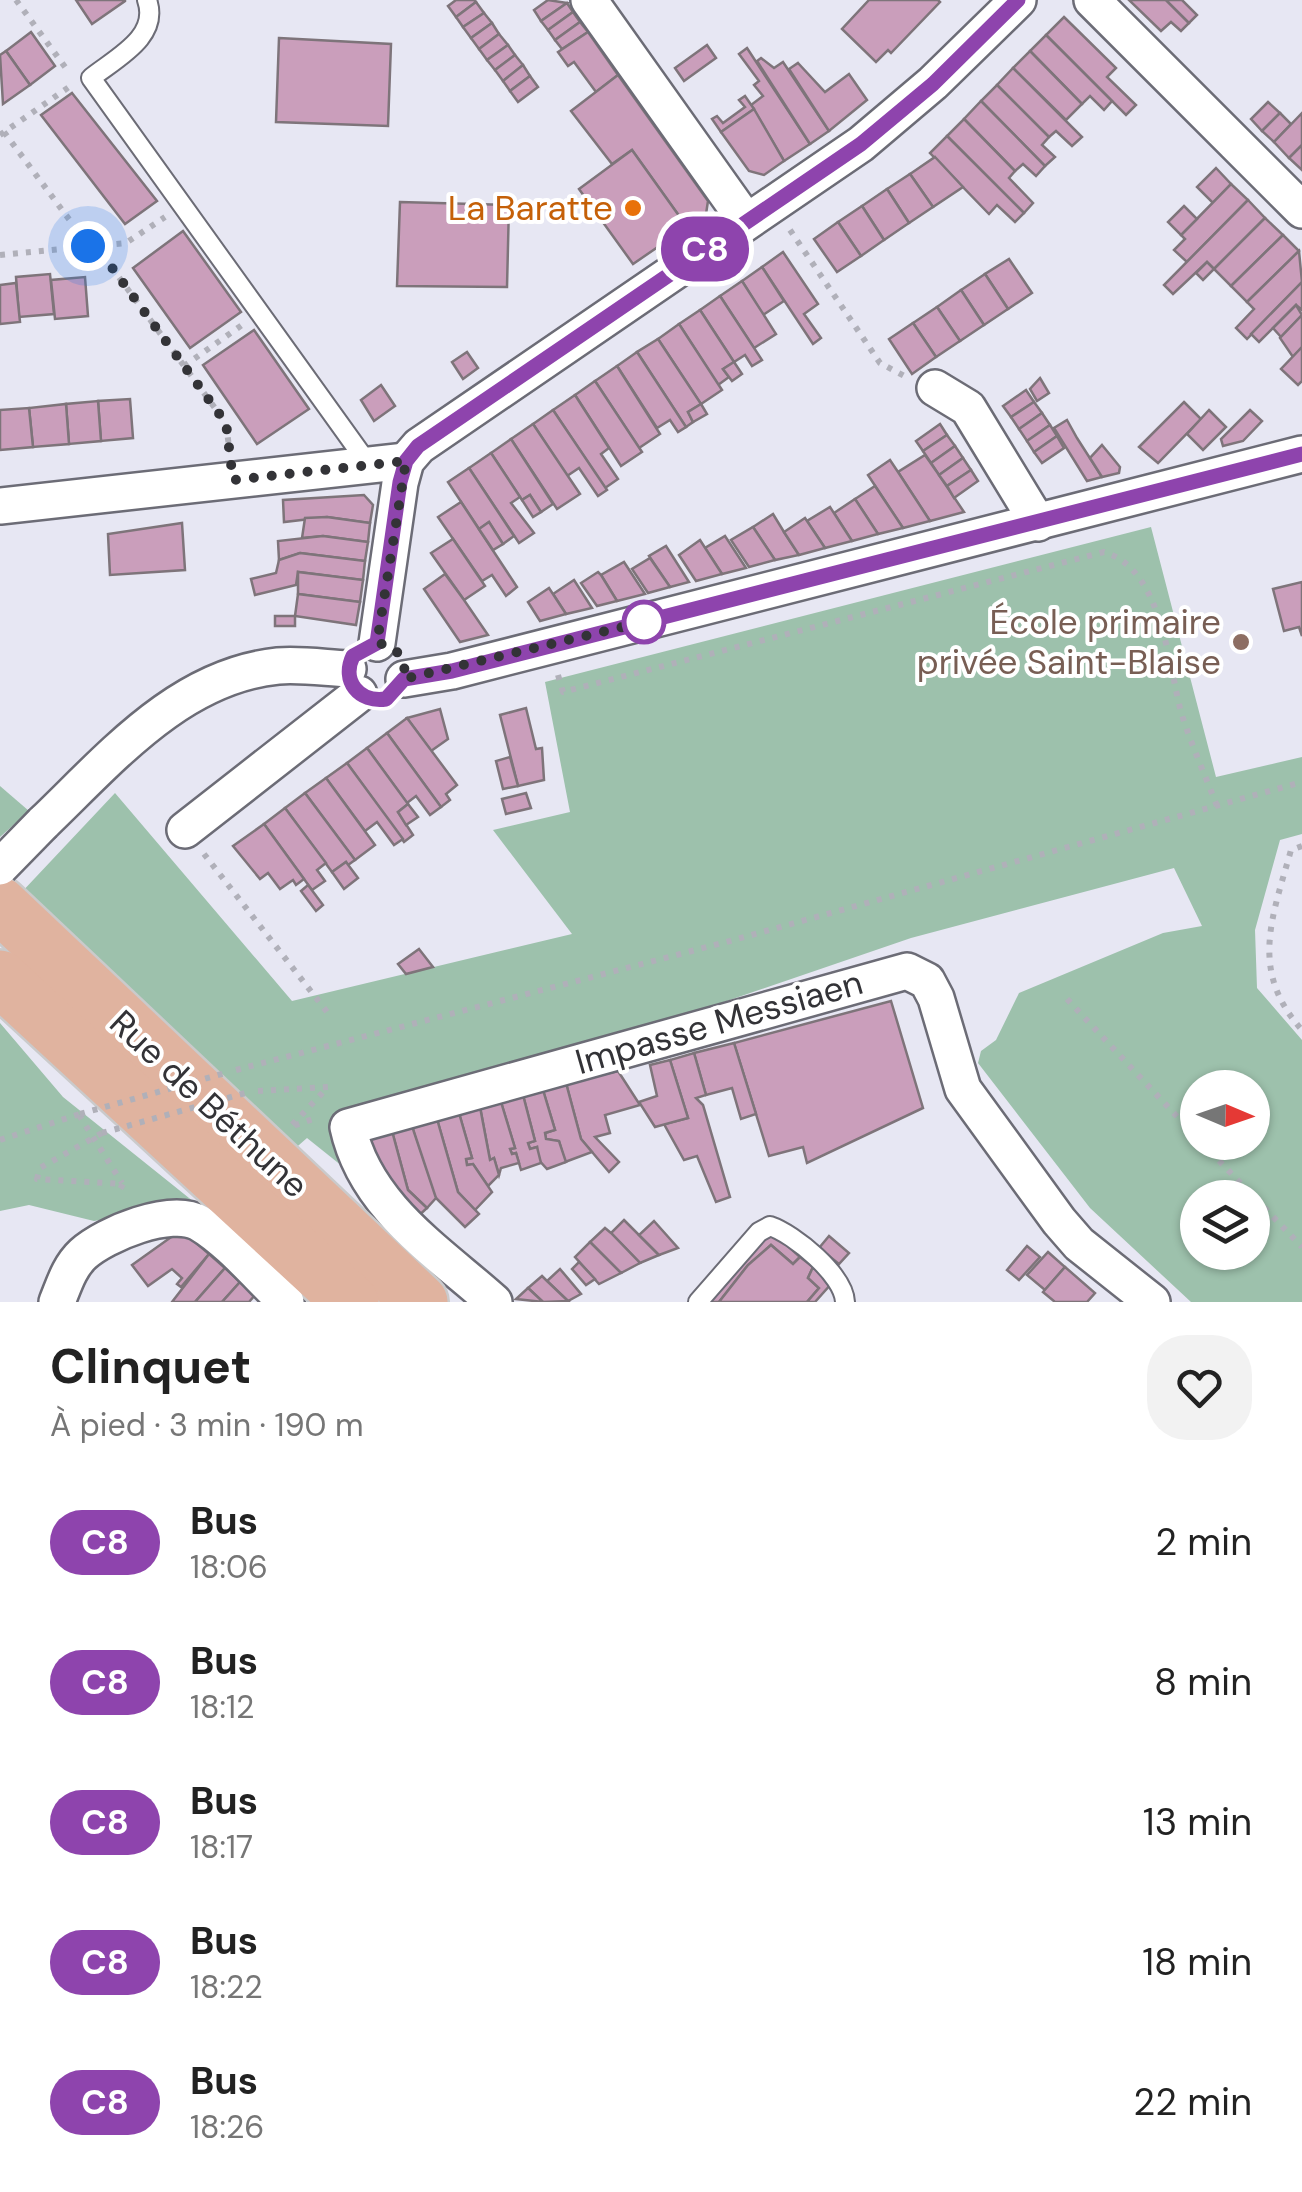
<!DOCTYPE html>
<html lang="fr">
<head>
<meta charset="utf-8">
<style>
  :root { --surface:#fff; --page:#f2f2f2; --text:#222; --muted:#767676 }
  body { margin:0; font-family:"DM Sans",sans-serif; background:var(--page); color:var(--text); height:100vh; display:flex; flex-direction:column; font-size:38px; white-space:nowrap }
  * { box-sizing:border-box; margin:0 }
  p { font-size:32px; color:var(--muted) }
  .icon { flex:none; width:55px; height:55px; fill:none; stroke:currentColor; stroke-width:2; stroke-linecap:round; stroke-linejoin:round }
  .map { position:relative; height:1302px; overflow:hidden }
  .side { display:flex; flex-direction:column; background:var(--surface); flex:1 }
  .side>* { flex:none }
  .badge { padding:0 20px; border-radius:32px; font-size:35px; line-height:65px }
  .needle { width:65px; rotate:92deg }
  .controls { position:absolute; left:1180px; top:1070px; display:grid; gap:20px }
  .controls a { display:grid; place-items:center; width:90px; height:90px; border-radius:50%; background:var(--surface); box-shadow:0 2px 8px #0004; font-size:50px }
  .you { position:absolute; width:50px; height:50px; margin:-25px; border:8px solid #fff; border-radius:50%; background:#1a73e8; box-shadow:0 0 0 15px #1a73e833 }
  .map>.badge { position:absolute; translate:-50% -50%; box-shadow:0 0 0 5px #fff }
  .round { display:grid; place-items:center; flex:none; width:105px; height:105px; border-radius:40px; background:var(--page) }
  .headline { display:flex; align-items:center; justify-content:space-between; height:170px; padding:0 50px }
  h1 { font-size:48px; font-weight:700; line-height:75px }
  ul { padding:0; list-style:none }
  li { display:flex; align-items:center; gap:30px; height:140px; padding:0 50px }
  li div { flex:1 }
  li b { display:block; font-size:38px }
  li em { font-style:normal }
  li .badge { min-width:110px; font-weight:700; text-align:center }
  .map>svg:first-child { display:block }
</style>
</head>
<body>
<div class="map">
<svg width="1302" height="1302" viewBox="0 0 1302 1302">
  <rect width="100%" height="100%" fill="#e7e7f3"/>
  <g fill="#9dc1ac" fill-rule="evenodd">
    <path d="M1151 527 1216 777 1302 757V834L1280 840 1255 930 1257 988 1302 1040V1302H1191L1090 1208 978 1063 981 1051 996 1040 1019 993 1163 933 1202 926 1174 868 911 938 680 1017 339 1119 347 1170 307 1138 291 1152 19 895 115 793 292 1001 572 934 493 830 570 812 545 682ZM1198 1088H1252V1142H1198ZM1198 1198H1252V1252H1198Z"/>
    <polygon points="0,786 29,811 0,837"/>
    <polygon points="0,1023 63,1097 194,1202 94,1221 29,1205 0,1211"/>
  </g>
  <g fill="#ca9ebb" stroke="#7e747a" stroke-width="2.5">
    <polygon points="76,0 125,0 125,1 92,24"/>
    <polygon points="456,0 474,0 476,2 456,17 448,6"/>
    <polygon points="548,0 567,3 541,21 534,10"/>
    <polygon points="869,0 938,0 940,2 891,53 888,50 876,62 842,29"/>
    <polygon points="1129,0 1166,0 1189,23 1181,31 1171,22 1161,31"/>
    <polygon points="1166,0 1182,0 1197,15 1189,23"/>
    <polygon points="476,2 484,13 463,27 456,17"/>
    <polygon points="567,3 573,12 548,30 541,21"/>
    <polygon points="573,12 580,22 555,40 548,30"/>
    <polygon points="484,13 492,23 471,38 463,27"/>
    <polygon points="1064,17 1116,68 1107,77 1136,105 1126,115 1046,35"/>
    <polygon points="580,22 588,32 562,49 555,40"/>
    <polygon points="492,23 499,34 479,49 471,38"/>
    <polygon points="31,32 55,66 30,85 6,51"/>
    <polygon points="588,32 618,75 596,92 574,62 568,66 558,52"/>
    <polygon points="499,34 508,45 487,60 479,49"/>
    <polygon points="1046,35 1112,101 1104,110 1090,96 1082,104 1030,51"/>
    <polygon points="279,38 391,44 388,126 276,122"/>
    <polygon points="508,45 515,55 495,70 487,60"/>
    <polygon points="707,45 716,58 684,81 675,68"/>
    <polygon points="747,48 810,144 784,161 751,105 763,96 754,85 759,81 739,54"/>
    <polygon points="6,51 30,85 3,104 0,55"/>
    <polygon points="1030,51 1082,104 1066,120 1013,68"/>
    <polygon points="515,55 523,65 503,81 495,70"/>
    <polygon points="761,58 774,68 783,62 829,131 810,144 757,61"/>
    <polygon points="798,63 825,92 849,74 867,100 829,131 789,69"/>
    <polygon points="523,65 530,76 510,91 503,81"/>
    <polygon points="1013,68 1082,137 1072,146 1056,131 1049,137 997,85"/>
    <polygon points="618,75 708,201 706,214 687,227 632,150 612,164 571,111"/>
    <polygon points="530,76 538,87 518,102 510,91"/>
    <polygon points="997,85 1049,137 1042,145 1055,157 1045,166 981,101"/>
    <polygon points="72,93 157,201 125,224 41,115"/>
    <polygon points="745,96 754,109 721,132 712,119 717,116 723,123 745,107 739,100"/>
    <polygon points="981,101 1045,166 1036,176 1023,164 1015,171 964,119"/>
    <polygon points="1268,102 1280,113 1262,131 1251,119"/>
    <polygon points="754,109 784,161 764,175 749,171 721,132"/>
    <polygon points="1280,113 1291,124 1274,142 1262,131"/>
    <polygon points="1302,113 1302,145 1289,158 1274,142"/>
    <polygon points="964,119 1015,171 1009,178 1033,203 1024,213 947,136"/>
    <polygon points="947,136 1024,213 1015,222 997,205 989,214 930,153"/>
    <polygon points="1302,145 1302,170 1289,158"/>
    <polygon points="632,150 687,227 633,264 579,189"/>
    <polygon points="935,157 963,187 933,207 910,174"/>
    <polygon points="1216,168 1231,184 1213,203 1197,187"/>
    <polygon points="910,174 933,207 909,223 887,189"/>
    <polygon points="1231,184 1248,200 1187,262 1174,250 1185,239 1181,235"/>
    <polygon points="887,189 909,223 884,240 862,206"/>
    <polygon points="1248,200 1265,218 1214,269 1207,262 1173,294 1164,285"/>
    <polygon points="400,202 509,205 507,287 397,286"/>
    <polygon points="862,206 884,240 861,256 838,222"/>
    <polygon points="1184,206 1197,219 1181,235 1168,222"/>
    <polygon points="1265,218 1283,235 1231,286 1214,269"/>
    <polygon points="838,222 861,256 837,272 814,239"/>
    <polygon points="183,231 241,312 190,348 133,268"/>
    <polygon points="1283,235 1299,251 1247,302 1231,286"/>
    <polygon points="1299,251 1302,282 1247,339 1236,328 1254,309 1247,302"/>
    <polygon points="783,252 818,304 804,314 821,338 813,344 762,267"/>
    <polygon points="1009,259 1032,293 1008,309 985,274"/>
    <polygon points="1207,262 1214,269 1203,280 1196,273"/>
    <polygon points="762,267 784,301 763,315 742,281"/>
    <polygon points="50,274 54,314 19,317 16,277"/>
    <polygon points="985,274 1008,309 984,325 961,290"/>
    <polygon points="85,277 88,316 55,319 51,280"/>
    <polygon points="742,281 776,334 754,348 720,296"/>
    <polygon points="1302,282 1302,310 1296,305 1259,342 1251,334"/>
    <polygon points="16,283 20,322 0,324 0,285"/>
    <polygon points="961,290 984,325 960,341 937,307"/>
    <polygon points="720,296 762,360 752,366 745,355 734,362 700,310"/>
    <polygon points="1296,305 1302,315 1281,337 1273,328"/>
    <polygon points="937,307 960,341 936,357 913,323"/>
    <polygon points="700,310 734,362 723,369 729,377 718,385 679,324"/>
    <polygon points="1302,315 1302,347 1293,357 1280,338"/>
    <polygon points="913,323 936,357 912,374 889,339"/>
    <polygon points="679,324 722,390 701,404 658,339"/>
    <polygon points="254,330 309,409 257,444 203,365"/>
    <polygon points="658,339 701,404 688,412 693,422 686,427 637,352"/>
    <polygon points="1302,347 1302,381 1298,385 1281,369"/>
    <polygon points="467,352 478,368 463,379 452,362"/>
    <polygon points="637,352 686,427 678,432 670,420 657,428 617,366"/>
    <polygon points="734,362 742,374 732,381 723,369"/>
    <polygon points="617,366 660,434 639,448 595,381"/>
    <polygon points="1040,378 1049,393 1037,401 1030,389"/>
    <polygon points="595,381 642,452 621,466 575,395"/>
    <polygon points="381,385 395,406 374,421 361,400"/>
    <polygon points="1026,390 1034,402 1011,417 1003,406"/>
    <polygon points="575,395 609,448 601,454 618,479 605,488 553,410"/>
    <polygon points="130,399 133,438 101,441 98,401"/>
    <polygon points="98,401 101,441 69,444 66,404"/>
    <polygon points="1034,402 1042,413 1019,429 1011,417"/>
    <polygon points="1184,402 1201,419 1158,463 1139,447"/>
    <polygon points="66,404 69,444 33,447 29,408"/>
    <polygon points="701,404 707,414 693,422 688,412"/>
    <polygon points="29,408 33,447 0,450 0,410"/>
    <polygon points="553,410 607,490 598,496 579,468 567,476 533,424"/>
    <polygon points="1209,410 1226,427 1203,450 1187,434"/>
    <polygon points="1250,410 1262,421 1243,441 1223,446 1221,439"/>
    <polygon points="1042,413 1050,425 1027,441 1019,429"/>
    <polygon points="1067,420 1077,438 1102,477 1087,481 1054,428"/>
    <polygon points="533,424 580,494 557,509 511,439"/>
    <polygon points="940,424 947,435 923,451 916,441"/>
    <polygon points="1050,425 1057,436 1034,452 1027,441"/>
    <polygon points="947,435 955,446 931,463 923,451"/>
    <polygon points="1057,436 1064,448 1042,463 1034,452"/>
    <polygon points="511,439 553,504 541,512 530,495 522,500 491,453"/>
    <polygon points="1102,445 1120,467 1119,473 1102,477 1090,458"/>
    <polygon points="955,446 963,458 939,475 931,463"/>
    <polygon points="491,453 520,497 511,503 534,533 519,543 469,468"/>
    <polygon points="925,455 939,475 964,512 930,521 898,472"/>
    <polygon points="963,458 971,470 947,486 939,475"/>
    <polygon points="890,460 898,472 930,521 903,528 868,475"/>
    <polygon points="469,468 514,536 503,544 489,522 479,529 448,482"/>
    <polygon points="971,470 978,481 954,498 947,486"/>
    <polygon points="875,486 903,528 878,534 855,499"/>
    <polygon points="364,495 373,505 370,523 327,517 284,522 283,500"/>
    <polygon points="530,495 541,512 533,517 522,500"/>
    <polygon points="855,499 878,534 852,541 834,513"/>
    <polygon points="461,502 517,587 506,596 492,575 482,581 438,517"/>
    <polygon points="830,507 852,541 825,548 807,521"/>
    <polygon points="773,514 784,532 799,555 775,560 753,527"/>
    <polygon points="327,517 370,523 368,542 323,536 302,538 305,518"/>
    <polygon points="805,518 825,548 799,555 784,532"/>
    <polygon points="489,522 503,544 493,550 479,529"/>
    <polygon points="182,523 185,570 110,575 108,534"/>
    <polygon points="753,527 775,560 749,567 731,540"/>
    <polygon points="323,536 368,542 365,561 300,553 279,560 278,541"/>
    <polygon points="725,536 746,568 722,574 705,548"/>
    <polygon points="453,539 485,586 464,600 431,553"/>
    <polygon points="700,540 722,574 696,581 679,555"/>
    <polygon points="666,546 689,582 670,587 649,556"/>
    <polygon points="300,553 365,561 363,580 298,572 296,585 255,595 251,579 276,573 279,560"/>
    <polygon points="650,558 670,587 648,593 632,569"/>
    <polygon points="624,562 645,594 617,601 601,575"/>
    <polygon points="298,572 363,580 360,602 298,594"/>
    <polygon points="598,572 601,575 617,601 597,606 581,583"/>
    <polygon points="445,574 464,600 488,635 460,642 424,589"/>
    <polygon points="574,580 592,608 566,614 553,594"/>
    <polygon points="1302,582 1302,636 1299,627 1284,631 1273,589"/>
    <polygon points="549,588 566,614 540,621 528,602"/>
    <polygon points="298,594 360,602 356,625 295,616"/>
    <rect x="275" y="616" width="20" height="10"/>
    <polygon points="526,708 536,749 542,748 544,780 518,786 500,715"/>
    <polygon points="440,709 448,739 431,751 407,718"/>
    <polygon points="407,718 457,785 446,794 450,800 441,807 387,733"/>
    <polygon points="387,733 441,807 430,815 416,796 407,803 367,748"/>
    <polygon points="367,748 408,804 398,812 413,835 404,842 347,763"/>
    <polygon points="510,757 518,786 503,789 496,761"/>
    <polygon points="347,763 403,839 394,845 377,822 365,831 326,778"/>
    <polygon points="326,778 375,845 355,860 305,793"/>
    <polygon points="305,793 355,860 348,865 346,862 332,872 285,808"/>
    <polygon points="526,793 531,808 506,814 502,799"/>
    <polygon points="408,804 418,817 406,825 398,812"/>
    <polygon points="285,808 326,863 317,870 325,881 312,890 264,824"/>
    <polygon points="264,824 304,879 296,885 293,880 280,889 268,873 260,879 233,846"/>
    <polygon points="346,862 358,878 344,889 332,872"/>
    <polygon points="308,885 323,905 316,911 301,891"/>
    <polygon points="419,949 433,967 406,974 398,964"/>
    <polygon points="891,1001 923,1108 807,1163 803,1147 769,1156 734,1043"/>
    <polygon points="734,1043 756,1114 741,1119 732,1088 706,1095 694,1053"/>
    <polygon points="694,1053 706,1095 696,1098 703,1105 730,1197 716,1202 697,1156 684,1160 664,1124 688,1118 670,1060"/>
    <polygon points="670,1060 688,1118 655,1127 639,1102 657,1096 650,1065"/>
    <polygon points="618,1071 640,1105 605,1115 610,1133 595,1137 619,1162 609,1172 581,1139 566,1083"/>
    <polygon points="566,1083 581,1139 592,1152 565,1162 559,1141 546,1139 545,1133 555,1130 543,1090"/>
    <polygon points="543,1090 555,1130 545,1133 546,1139 559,1141 566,1162 547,1169 537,1158 537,1147 530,1149 528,1143 535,1141 523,1095"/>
    <polygon points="523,1095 535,1141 528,1143 530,1149 537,1147 541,1163 521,1170 516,1153 512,1154 510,1149 515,1148 501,1102"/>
    <polygon points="501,1102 515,1148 510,1149 512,1154 516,1153 519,1163 501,1168 499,1175 494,1158 490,1160 480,1107"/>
    <polygon points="480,1107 490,1160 494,1158 499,1175 488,1186 473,1164 467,1165 466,1159 472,1158 459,1113"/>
    <polygon points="459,1113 472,1158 466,1159 467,1165 473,1164 492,1192 475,1210 458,1192 437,1119"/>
    <polygon points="437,1119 458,1192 479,1214 465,1227 432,1194 412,1126"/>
    <polygon points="412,1126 436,1198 427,1208 408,1190 392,1131"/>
    <polygon points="392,1131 408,1190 427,1208 413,1221 386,1197 370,1137"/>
    <polygon points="624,1220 659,1255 640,1263 611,1233"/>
    <polygon points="654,1221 678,1248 659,1255 639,1235"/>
    <polygon points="605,1228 611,1233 640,1263 621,1273 590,1242"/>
    <polygon points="181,1230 209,1254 181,1287 177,1284 182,1278 172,1269 148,1286 132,1265"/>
    <polygon points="770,1230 800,1257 793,1264 771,1245 748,1265 719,1302 706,1302"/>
    <polygon points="829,1236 849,1253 839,1264 819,1248"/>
    <polygon points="590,1242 621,1273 599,1284 575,1257"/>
    <polygon points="771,1245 793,1264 800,1257 813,1267 808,1278 819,1288 807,1302 719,1302 748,1265"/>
    <polygon points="1027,1246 1040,1257 1019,1280 1007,1270"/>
    <polygon points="1048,1252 1065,1267 1045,1290 1027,1275"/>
    <polygon points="209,1254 225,1268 195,1302 172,1302"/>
    <polygon points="579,1262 595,1279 586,1285 572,1269"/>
    <polygon points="813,1267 831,1284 815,1302 807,1302 819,1288 808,1278"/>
    <polygon points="1065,1267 1095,1293 1087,1302 1055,1302 1043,1292"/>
    <polygon points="225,1268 240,1282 222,1302 195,1302"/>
    <polygon points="560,1269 581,1294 568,1301 547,1281"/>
    <polygon points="542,1276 547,1281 568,1301 543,1302 528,1288"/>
    <polygon points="240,1282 255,1295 249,1302 222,1302"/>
    <polygon points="528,1288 543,1302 516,1299"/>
  </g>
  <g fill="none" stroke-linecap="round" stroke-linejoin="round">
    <g stroke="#6c6c76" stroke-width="22">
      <g id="lane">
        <path d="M147 0C160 37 116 58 91 78L369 465"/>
        <path d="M698 1302 759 1232 770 1226C794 1234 844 1275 845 1302"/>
      </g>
    </g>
    <g stroke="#6c6c76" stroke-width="40">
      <g id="street">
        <polyline points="589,0 746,221"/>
        <polyline points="1092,0 1302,210"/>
        <polyline points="935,388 968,408 1038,523"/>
        <polyline points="0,506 406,461"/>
        <polyline points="377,643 400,483 406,461 419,446 861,144 933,83 1018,0"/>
        <polyline points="404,679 452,671 1302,454"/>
        <path d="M43 823C110 759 179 676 278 666 301 664 326 668 348 669"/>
        <polyline points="185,830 359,694"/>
        <path d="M57 1302C64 1285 69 1267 83 1254 105 1234 171 1207 199 1223 231 1242 259 1277 286 1302"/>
        <path d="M494 1302C437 1251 365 1206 348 1127L907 971 927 981 936 998 963 1089 1059 1221 1079 1244 1152 1302"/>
      </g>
    </g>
    <g stroke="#cacacb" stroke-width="60">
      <g id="primary">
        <polyline points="0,905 420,1302"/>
        <polyline points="0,978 351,1302"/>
      </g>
    </g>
    <g stroke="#b0b0b9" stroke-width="6" stroke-dasharray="5 8" stroke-linecap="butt">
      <polyline points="16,0 68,71"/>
      <polyline points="4,132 89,246"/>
      <polyline points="0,135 69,87"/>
      <polyline points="790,230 880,363 908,378"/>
      <polyline points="96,246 226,423 229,447"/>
      <polyline points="0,255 126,243 165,217"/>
      <polyline points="184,366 242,325"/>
      <path d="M558 675 563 692 1104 552C1162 569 1168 663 1181 712 1191 744 1205 775 1217 806"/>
      <path d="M1302 846 1291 850C1272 918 1249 971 1302 1030"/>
      <polyline points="204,854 331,1017"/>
      <polyline points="1067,999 1198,1139"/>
      <polyline points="236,1070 730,941 1302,782"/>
      <polyline points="258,1091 328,1087 290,1127 316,1118"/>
      <polyline points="79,1115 122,1183"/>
      <polyline points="102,1133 40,1168 37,1179 123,1184 117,1194"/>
      <polyline points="0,1140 80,1114"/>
      <polyline points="1201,1142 1302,1247"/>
    </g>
    <use href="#lane" stroke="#fff" stroke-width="18"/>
    <use href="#street" stroke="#fff" stroke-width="35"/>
    <use href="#primary" stroke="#e0b39f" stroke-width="55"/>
    <g stroke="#6c6c76" stroke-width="40" stroke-linecap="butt">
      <polyline id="street-bridge" points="0,867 43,823"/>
    </g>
    <g stroke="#b0b0b9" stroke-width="6" stroke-dasharray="5 8" stroke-linecap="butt">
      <polyline points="80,1114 229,1072"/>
      <polyline points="102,1133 249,1092"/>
    </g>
    <use href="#street-bridge" stroke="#fff" stroke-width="35"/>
  </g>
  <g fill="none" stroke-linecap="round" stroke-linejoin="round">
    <g stroke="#fff" stroke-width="22">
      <path id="line" d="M1018 0 933 84 861 144 418 446 406 461 400 482 377 643 353 656C341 681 359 703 386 699L404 679 452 671 1302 454"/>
    </g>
    <use href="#line" stroke="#8e44ad" stroke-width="15"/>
    <path stroke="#333337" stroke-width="10" stroke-dasharray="0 18" d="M88 246H96L226 423 233 480 406 461 377 643C397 646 407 659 404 679L644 622"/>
  </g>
  <circle fill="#e8710a" stroke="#fff" stroke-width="4" cx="633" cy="208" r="10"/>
  <circle fill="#fff" stroke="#8e44ad" stroke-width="5" cx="644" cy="622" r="20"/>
  <circle fill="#8d6e63" stroke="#fff" stroke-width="4" cx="1241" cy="642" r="10"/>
  <g text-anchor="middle" stroke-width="8" stroke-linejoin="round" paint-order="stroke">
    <g font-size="35" fill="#c56008" stroke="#fff" text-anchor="end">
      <text x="613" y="220">La Baratte</text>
    </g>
    <g font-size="35" fill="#785e54" stroke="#fff" text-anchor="end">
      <text x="1221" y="634">École primaire<tspan x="1221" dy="40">privée Saint-Blaise</tspan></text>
    </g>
    <g font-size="35" fill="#333337" stroke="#fff">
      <text transform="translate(719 1022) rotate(-16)" y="12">Impasse Messiaen</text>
      <text transform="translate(209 1104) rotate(43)" y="12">Rue de Béthune</text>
    </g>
  </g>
</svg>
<div class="controls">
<a><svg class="needle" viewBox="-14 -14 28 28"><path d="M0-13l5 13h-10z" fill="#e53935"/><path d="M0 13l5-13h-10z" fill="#767676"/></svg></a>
<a><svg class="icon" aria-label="layers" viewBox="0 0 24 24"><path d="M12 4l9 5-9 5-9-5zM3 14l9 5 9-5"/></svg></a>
</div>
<div class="you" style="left:88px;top:246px"></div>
<b class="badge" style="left:705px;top:249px;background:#8e44ad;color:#fff">C8</b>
</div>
<section class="side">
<div class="headline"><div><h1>Clinquet</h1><p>À pied · 3 min · 190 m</p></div><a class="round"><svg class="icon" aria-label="heart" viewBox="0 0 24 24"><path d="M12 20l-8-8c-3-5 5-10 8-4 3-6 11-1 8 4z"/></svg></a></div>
<ul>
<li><span class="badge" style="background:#8e44ad;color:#fff">C8</span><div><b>Bus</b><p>18:06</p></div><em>2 min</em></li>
<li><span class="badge" style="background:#8e44ad;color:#fff">C8</span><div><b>Bus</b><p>18:12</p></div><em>8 min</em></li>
<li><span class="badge" style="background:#8e44ad;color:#fff">C8</span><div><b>Bus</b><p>18:17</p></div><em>13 min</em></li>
<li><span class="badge" style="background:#8e44ad;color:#fff">C8</span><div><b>Bus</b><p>18:22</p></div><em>18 min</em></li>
<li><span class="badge" style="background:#8e44ad;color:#fff">C8</span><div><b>Bus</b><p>18:26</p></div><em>22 min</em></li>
</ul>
</section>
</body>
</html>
